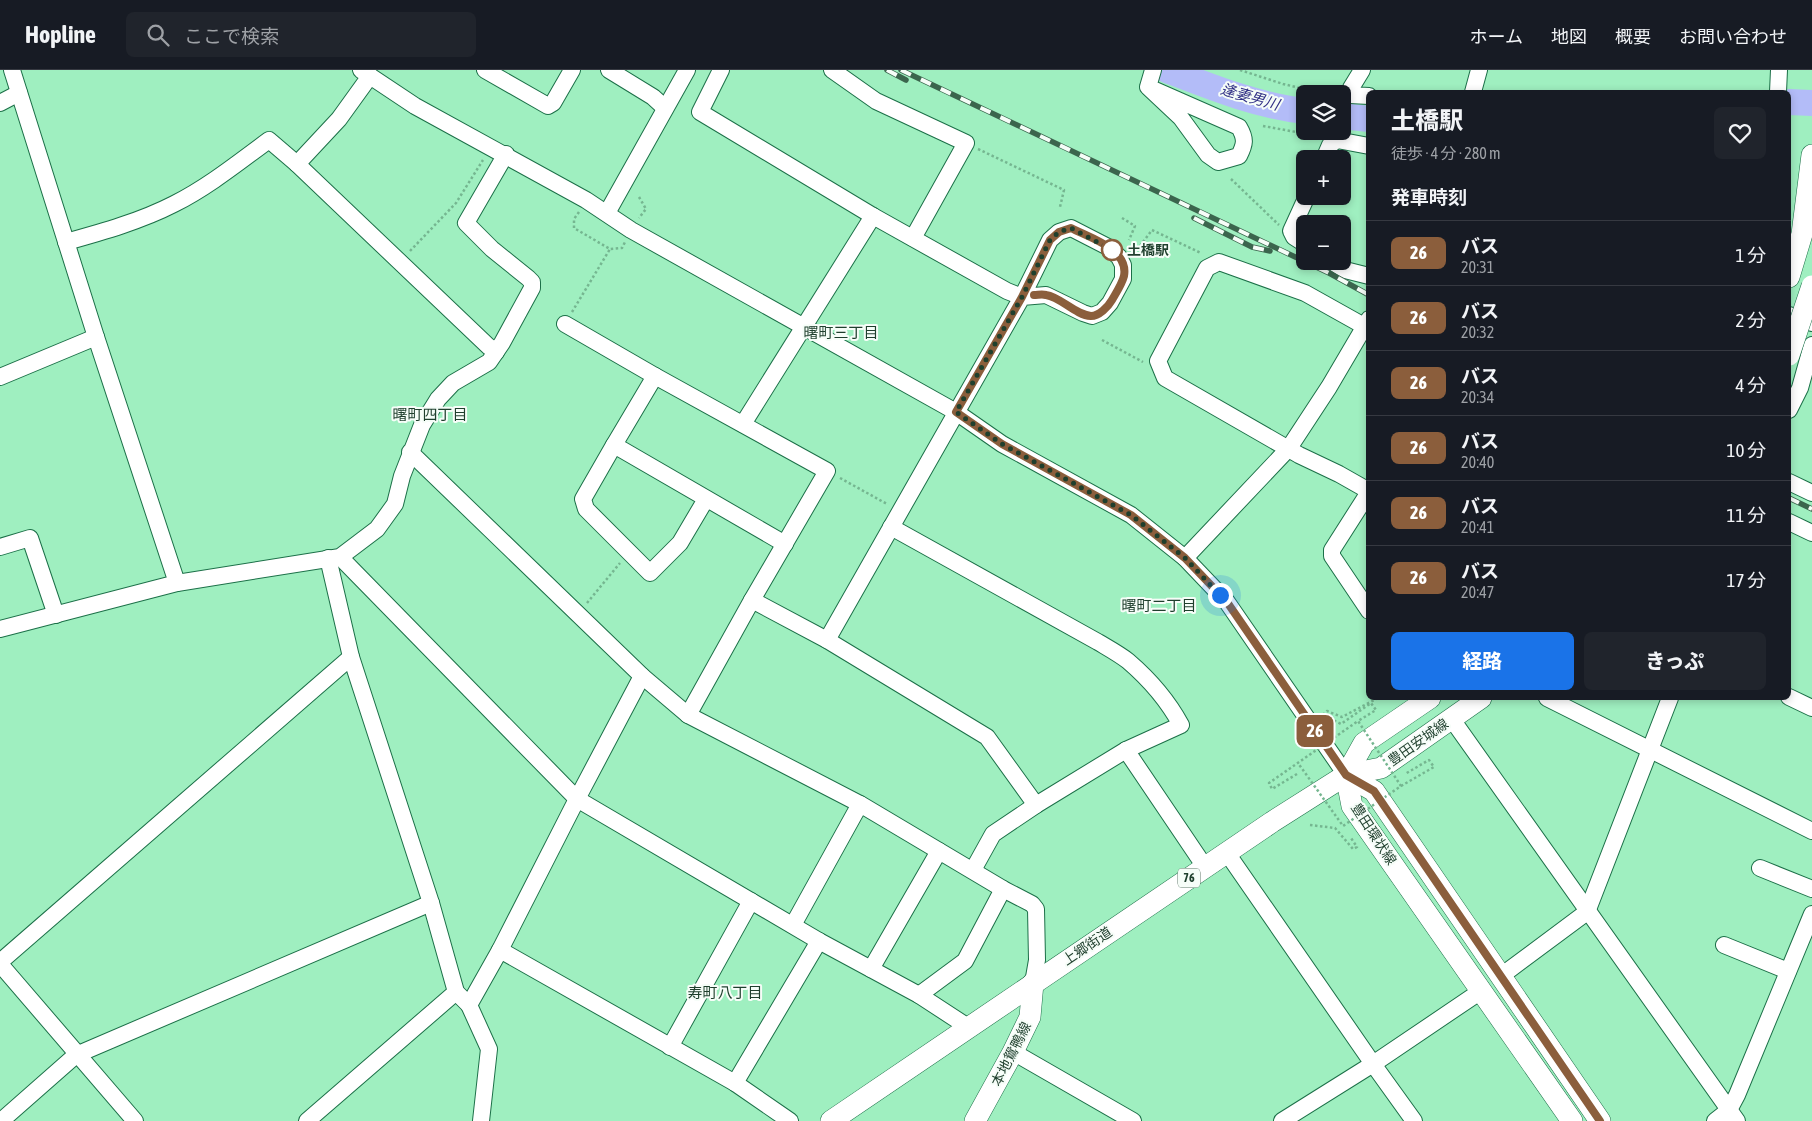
<!DOCTYPE html>
<html lang="ja">
<head>
<meta charset="utf-8">
<style>
  :root { --surface:#171b24; --page:#20242c; --text:#f1f3f6; --muted:#9ea1a6; --line:#363941; --accent:#1a73e8 }
  body { margin:0; font-family:"Asap Condensed","Noto Sans JP",sans-serif; background:var(--page); color:var(--text); height:100vh; display:flex; flex-direction:column; font-size:19px; white-space:nowrap }
  * { box-sizing:border-box; margin:0 }
  p { font-size:16px; color:var(--muted) }
  .icon { flex:none; width:28px; height:28px; fill:none; stroke:currentColor; stroke-width:2; stroke-linecap:round; stroke-linejoin:round }
  .map { position:relative; flex:1; overflow:hidden }
  .panel { position:absolute; left:1366px; top:20px; width:425px; height:610px; display:flex; flex-direction:column; background:var(--surface); border-radius:8px; box-shadow:0 2px 8px #0003 }
  .panel>* { flex:none }
  .badge { padding:0 10px; border-radius:8px; font-size:18px; line-height:32px }
  .controls { position:absolute; left:1296px; top:15px; display:grid; gap:10px }
  .controls a { display:grid; place-items:center; width:55px; height:55px; border-radius:8px; background:var(--surface); box-shadow:0 2px 8px #0003; font-size:25px }
  .you { position:absolute; width:25px; height:25px; margin:-12px; border:4px solid #fff; border-radius:50%; background:#1a73e8; box-shadow:0 0 0 8px #1a73e833 }
  .map>.badge { position:absolute; translate:-50% -50%; box-shadow:0 0 0 2px #fff }
  h2 { padding:0 25px; font-size:19px; line-height:45px }
  .round { display:grid; place-items:center; flex:none; width:52px; height:52px; border-radius:8px; background:var(--page) }
  .headline { display:flex; align-items:center; justify-content:space-between; height:85px; padding:0 25px }
  h1 { font-size:24px; font-weight:800; line-height:38px }
  .primary-button { display:flex; gap:10px; margin-top:auto; padding:10px 25px }
  .primary-button a { flex:1; height:58px; border-radius:8px; background:var(--accent); color:#fff; font-size:20px; font-weight:800; line-height:58px; text-align:center }
  .primary-button a+a { background:var(--page); color:var(--text) }
  ul { padding:0; list-style:none }
  li { display:flex; align-items:center; gap:15px; height:65px; padding:0 25px; border-top:1px solid var(--line) }
  li div { flex:1 }
  li b { display:block; font-size:19px }
  li em { font-style:normal }
  li .badge { min-width:55px; font-weight:700; text-align:center }
  header { display:flex; align-items:center; gap:30px; box-sizing:border-box; height:70px; padding:0 25px; background:var(--surface); border-bottom:1px solid var(--line) }
  header strong { font-size:24px }
  nav { display:flex; gap:28px; margin-inline-start:auto; font-size:18px }
  .search { width:350px; height:45px; background:var(--page); display:flex; align-items:center; gap:12px; box-sizing:border-box; padding:0 18px; border-radius:8px; color:var(--muted); font-size:19px }
  .map>svg:first-child { display:block }
</style>
</head>
<body>
<header>
<strong>Hopline</strong>
<div class="search"><svg class="icon" aria-label="search" viewBox="0 0 24 24"><circle cx="10" cy="10" r="6"/><path d="M15 15l6 6"/></svg>ここで検索</div>
<nav><a>ホーム</a><a>地図</a><a>概要</a><a>お問い合わせ</a></nav>
</header>
<div class="map">
<svg width="1812" height="1051" viewBox="0 0 1812 1051">
  <rect width="100%" height="100%" fill="#9fefc0"/>
  <g fill="none" stroke-linecap="round" stroke-linejoin="round">
    <g stroke="#b3bcf8" stroke-width="26">
      <path d="M1167 0C1211 17 1258 36 1305 41"/>
      <polyline points="1789,32 1812,33"/>
      <polyline points="1342,46 1369,49"/>
    </g>
    <g stroke="#1c7048" stroke-width="18">
      <g id="minor">
        <polyline points="12,0 96,267 177,513"/>
        <polyline points="361,0 415,36 586,130 631,160 956,342 1002,374 1131,445 1185,488 1227,532 1346,705"/>
        <polyline points="485,0 548,36 553,33 572,0"/>
        <polyline points="609,0 653,27 665,38"/>
        <polyline points="721,0 700,42 873,146 1007,221 1022,227 1046,225 1083,243 1092,246 1102,242 1110,233 1123,209 1123,195 1119,187 1108,177 1071,158 1059,162 1050,170 1022,227 827,570"/>
        <polyline points="832,0 876,31 966,73 913,168"/>
        <polyline points="1362,0 1351,18 1350,25 1369,26"/>
        <polyline points="370,6 339,49 297,94 488,276 496,282"/>
        <path d="M1148 17 1181 48 1208 85 1218 92 1239 86C1245 74 1246 69 1239 57L1148 17 1153 0"/>
        <polyline points="1473,22 1479,0"/>
        <polyline points="1778,22 1779,0"/>
        <polyline points="0,33 19,23"/>
        <polyline points="1324,89 1330,75 1337,70 1369,76"/>
        <polyline points="607,143 687,0"/>
        <path d="M66 172C102 162 141 151 174 134 208 117 239 92 269 70L297 94"/>
        <polyline points="1305,174 1294,167 1291,161 1307,126"/>
        <polyline points="1331,191 1345,200 1369,206"/>
        <polyline points="1789,245 1812,253"/>
        <polyline points="565,254 655,306 827,401 752,530 688,645"/>
        <polyline points="1364,256 1305,223 1219,192 1207,198 1158,291 1165,308 1299,385 1339,404 1369,421"/>
        <polyline points="655,306 614,375 785,474"/>
        <polyline points="0,307 96,267"/>
        <polyline points="1789,340 1800,318 1812,275"/>
        <polyline points="743,354 873,146"/>
        <polyline points="614,375 583,429 586,439 650,503 680,473 706,429"/>
        <polyline points="410,382 642,606 688,645 860,734 1003,819 1032,834 1036,839 1037,890 1033,913"/>
        <polyline points="1789,412 1812,423"/>
        <polyline points="1369,422 1332,480 1332,486 1369,541"/>
        <polyline points="1789,452 1812,463"/>
        <path d="M891 457 1098 572C1108 578 1119 584 1128 591 1149 609 1168 631 1181 655L1126 680 1036 735 993 764 973 800"/>
        <polyline points="0,477 30,468 56,545"/>
        <polyline points="340,487 577,729 819,871 919,925 968,957"/>
        <polyline points="328,488 351,587 431,833 456,922 469,935 489,979 481,1051"/>
        <polyline points="1185,488 1289,378 1329,317 1369,249"/>
        <polyline points="752,530 827,570 987,667 1036,735"/>
        <polyline points="0,559 177,513 340,487 377,459 395,434 402,406 422,355 438,329 453,313 489,292 502,273 532,218 532,212 528,208 492,179 466,153 506,84"/>
        <polyline points="1789,627 1812,638"/>
        <polyline points="1547,628 1812,761"/>
        <polyline points="1451,648 1737,1051"/>
        <polyline points="1126,680 1205,797"/>
        <polyline points="1227,783 1373,994 1414,1051"/>
        <polyline points="1760,798 1812,819"/>
        <polyline points="793,855 860,734"/>
        <polyline points="1724,875 1788,901"/>
        <polyline points="500,880 735,1013 790,1051"/>
        <polyline points="0,892 351,587"/>
        <polyline points="0,894 135,1051"/>
        <polyline points="871,899 939,781"/>
        <polyline points="1501,906 1587,842 1670,628"/>
        <polyline points="919,925 965,891 1003,819"/>
        <polyline points="469,935 500,880 577,729 642,606"/>
        <polyline points="670,977 751,831"/>
        <polyline points="1013,982 1133,1051"/>
        <polyline points="735,1013 819,871"/>
        <polyline points="1,1051 76,985 431,833"/>
        <polyline points="307,1051 456,922"/>
        <polyline points="1282,1051 1373,994 1481,921"/>
        <polyline points="1715,1051 1729,1040 1737,1025 1812,844"/>
      </g>
    </g>
    <g stroke="#1c7048" stroke-width="22">
      <g id="major">
        <polyline points="1789,207 1802,164 1812,85"/>
        <polyline points="1346,705 1374,721 1600,1051"/>
        <polyline points="1346,705 1352,736 1572,1051"/>
        <polyline points="1346,705 1364,673 1430,628"/>
        <polyline points="831,1051 1272,752 1346,705 1381,698 1481,628"/>
        <polyline points="975,1051 1013,982 1030,947 1033,913"/>
      </g>
    </g>
    <g stroke="#75b690" stroke-width="2.5" stroke-dasharray="2.5 2.5" stroke-linecap="butt">
      <polyline points="1240,0 1283,14 1326,24"/>
      <polyline points="1263,56 1318,66"/>
      <polyline points="978,79 1064,120 1060,137"/>
      <polyline points="1231,109 1279,155"/>
      <polyline points="639,127 646,139 639,148"/>
      <polyline points="579,142 574,149 574,158 610,179 622,178 625,172"/>
      <polyline points="1122,148 1135,156 1129,170"/>
      <polyline points="1140,176 1152,160 1201,183"/>
      <polyline points="410,181 456,133 483,90"/>
      <polyline points="572,242 610,179"/>
      <polyline points="1102,270 1143,292"/>
      <polyline points="840,408 887,434"/>
      <polyline points="587,533 620,493"/>
      <polyline points="1323,645 1327,641 1342,647 1378,628"/>
      <polyline points="1325,646 1341,654 1371,633 1376,640 1358,651"/>
      <polyline points="1401,716 1434,697 1429,690 1405,704"/>
      <polyline points="1310,755 1335,758 1353,779 1357,777 1351,768"/>
    </g>
    <use href="#minor" stroke="#fff" stroke-width="16"/>
    <use href="#major" stroke="#fff" stroke-width="21"/>
    <g stroke="#3b654d" stroke-width="5.5">
      <g id="rail">
        <polyline points="887,0 906,10"/>
        <polyline points="901,0 1329,203 1369,225"/>
        <polyline points="1194,148 1252,177 1270,181"/>
        <polyline points="1789,428 1812,439"/>
      </g>
    </g>
    <use href="#rail" stroke="#f6fdf8" stroke-width="4" stroke-dasharray="11" stroke-linecap="butt"/>
    <g stroke="#1c7048" stroke-width="22" stroke-linecap="butt">
      <polyline id="major-bridge" points="1789,285 1812,216"/>
    </g>
    <polyline stroke="#75b690" stroke-width="2.5" stroke-dasharray="2.5 2.5" stroke-linecap="butt" points="1297,704 1272,719 1269,713 1358,651 1401,716 1343,756 1298,693"/>
    <use href="#major-bridge" stroke="#fff" stroke-width="21"/>
  </g>
  <g fill="none" stroke-linecap="round" stroke-linejoin="round">
    <g stroke="#fff" stroke-width="11">
      <path id="line" d="M1034 225C1038 225 1042 224 1046 225 1061 227 1075 245 1091 246 1099 246 1108 237 1112 230 1116 223 1122 214 1124 206 1129 179 1090 168 1071 158L1059 162 1050 170 1022 227 956 342 1002 374 1131 445 1185 488 1227 532 1346 705 1374 721 1600 1051"/>
    </g>
    <use href="#line" stroke="#8b5e3c" stroke-width="8"/>
    <polyline stroke="#1f3f2d" stroke-width="5" stroke-dasharray="0 9" points="1112,180 1071,158 1059,162 1050,170 1022,227 956,342 1002,374 1131,445 1185,488 1220,525"/>
  </g>
  <circle fill="#fff" stroke="#8b5e3c" stroke-width="2.5" cx="1112" cy="180" r="10"/>
  <g text-anchor="middle" stroke-width="4" stroke-linejoin="round" paint-order="stroke">
    <rect fill="#f6fdf8" stroke="#60786a" stroke-width="1" x="1178" y="798.5" width="22" height="19" rx="4"/>
    <g font-size="12" font-weight="bold" fill="#1f3f2d">
      <text x="1189" y="812">76</text>
    </g>
    <g font-size="14" font-weight="bold" fill="#1f3f2d" stroke="#f6fdf8" text-anchor="start">
      <text x="1127" y="185">土橋駅</text>
    </g>
    <g font-size="14" fill="#1f3f2d" stroke="#f6fdf8">
      <text transform="translate(1418 672) rotate(-35)" y="5">豊田安城線</text>
      <text transform="translate(1374 764) rotate(57)" y="5">豊田環状線</text>
      <text transform="translate(1087 876) rotate(-34)" y="5">上郷街道</text>
      <text transform="translate(1011 984) rotate(-63)" y="5">本地鴛鴨線</text>
    </g>
    <g font-size="15" font-style="italic" fill="#323186" stroke="#f6fdf8">
      <text transform="translate(1250 27) rotate(16)" y="5">逢妻男川</text>
    </g>
    <g font-size="15" fill="#1f3f2d" stroke="#f6fdf8">
      <text x="841" y="268">曙町三丁目</text>
      <text x="430" y="350">曙町四丁目</text>
      <text x="1159" y="541">曙町二丁目</text>
      <text x="725" y="928">寿町八丁目</text>
    </g>
  </g>
</svg>
<div class="controls">
<a><svg class="icon" aria-label="layers" viewBox="0 0 24 24"><path d="M12 4l9 5-9 5-9-5zM3 14l9 5 9-5"/></svg></a>
<a>+</a>
<a>−</a>
</div>
<div class="you" style="left:1220px;top:525px"></div>
<b class="badge" style="left:1315px;top:661px;background:#8b5e3c;color:#fff">26</b>
<section class="panel">
<div class="headline"><div><h1>土橋駅</h1><p>徒歩 · 4 分 · 280 m</p></div><a class="round"><svg class="icon" aria-label="heart" viewBox="0 0 24 24"><path d="M12 20l-8-8c-3-5 5-10 8-4 3-6 11-1 8 4z"/></svg></a></div>
<h2>発車時刻</h2>
<ul>
<li><span class="badge" style="background:#8b5e3c;color:#fff">26</span><div><b>バス</b><p>20:31</p></div><em>1 分</em></li>
<li><span class="badge" style="background:#8b5e3c;color:#fff">26</span><div><b>バス</b><p>20:32</p></div><em>2 分</em></li>
<li><span class="badge" style="background:#8b5e3c;color:#fff">26</span><div><b>バス</b><p>20:34</p></div><em>4 分</em></li>
<li><span class="badge" style="background:#8b5e3c;color:#fff">26</span><div><b>バス</b><p>20:40</p></div><em>10 分</em></li>
<li><span class="badge" style="background:#8b5e3c;color:#fff">26</span><div><b>バス</b><p>20:41</p></div><em>11 分</em></li>
<li><span class="badge" style="background:#8b5e3c;color:#fff">26</span><div><b>バス</b><p>20:47</p></div><em>17 分</em></li>
</ul>
<div class="primary-button"><a>経路</a><a>きっぷ</a></div>
</section>
</div>
</body>
</html>
